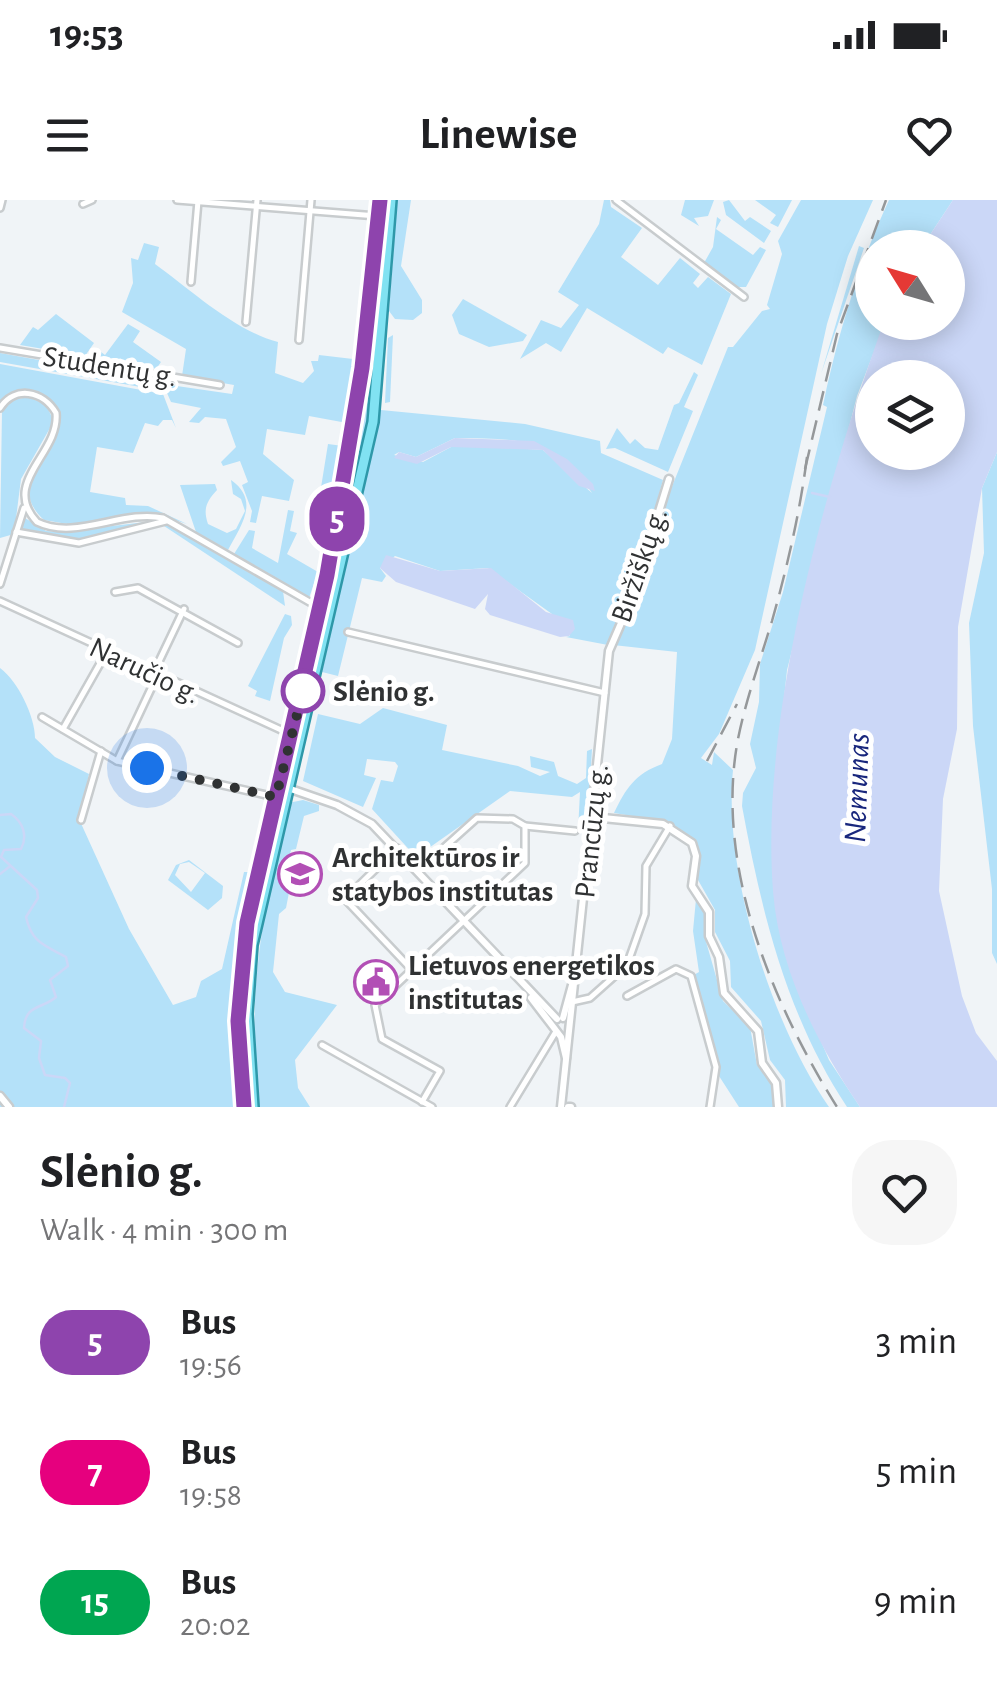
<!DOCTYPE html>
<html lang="en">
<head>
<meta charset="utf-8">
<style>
  :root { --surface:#fff; --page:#f6f6f6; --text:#202124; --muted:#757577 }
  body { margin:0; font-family:"Alegreya Sans",sans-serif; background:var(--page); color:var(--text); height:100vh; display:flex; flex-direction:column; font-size:38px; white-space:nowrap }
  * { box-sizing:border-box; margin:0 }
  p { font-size:32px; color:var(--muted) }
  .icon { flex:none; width:55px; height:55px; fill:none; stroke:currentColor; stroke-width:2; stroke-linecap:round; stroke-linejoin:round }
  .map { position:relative; height:907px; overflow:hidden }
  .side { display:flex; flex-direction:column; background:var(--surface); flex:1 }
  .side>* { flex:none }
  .badge { padding:0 20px; border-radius:32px; font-size:35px; line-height:65px }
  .needle { width:65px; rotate:307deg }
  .fabs { position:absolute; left:855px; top:30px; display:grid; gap:20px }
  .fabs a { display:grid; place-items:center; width:110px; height:110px; border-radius:50%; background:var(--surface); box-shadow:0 5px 25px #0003; font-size:50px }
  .you { position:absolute; width:50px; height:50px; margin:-25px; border:8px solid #fff; border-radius:50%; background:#1a73e8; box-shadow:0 0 0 15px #1a73e833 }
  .map>.badge { position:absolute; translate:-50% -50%; box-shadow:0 0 0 5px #fff }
  .round { display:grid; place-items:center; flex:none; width:105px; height:105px; border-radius:40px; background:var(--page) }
  .head { display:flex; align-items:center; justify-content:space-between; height:170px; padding:0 40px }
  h1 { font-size:48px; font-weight:700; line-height:75px }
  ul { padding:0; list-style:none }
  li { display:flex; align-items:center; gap:30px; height:130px; padding:0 40px }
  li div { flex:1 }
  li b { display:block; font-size:38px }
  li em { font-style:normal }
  li .badge { min-width:110px; font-weight:700; text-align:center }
  .status { display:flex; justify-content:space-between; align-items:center; height:70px; padding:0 50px; background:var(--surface); direction:ltr }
  .status svg { height:28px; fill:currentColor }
  header { display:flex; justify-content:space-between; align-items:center; height:130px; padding:0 40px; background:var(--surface); font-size:45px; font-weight:700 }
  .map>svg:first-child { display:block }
</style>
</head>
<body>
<div class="status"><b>19:53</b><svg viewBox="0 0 49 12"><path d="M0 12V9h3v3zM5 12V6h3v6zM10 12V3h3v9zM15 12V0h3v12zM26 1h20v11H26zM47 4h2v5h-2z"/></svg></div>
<header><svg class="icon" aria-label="menu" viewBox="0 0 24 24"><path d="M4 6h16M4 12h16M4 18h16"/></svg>Linewise<svg class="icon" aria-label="heart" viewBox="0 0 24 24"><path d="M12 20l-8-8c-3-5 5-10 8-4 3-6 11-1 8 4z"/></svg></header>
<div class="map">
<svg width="997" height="907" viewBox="0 0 997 907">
  <rect width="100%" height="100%" fill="#f0f4f7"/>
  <g fill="#b4e1f9" fill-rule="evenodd">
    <polygon points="397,0 411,0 401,66 422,100 422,113 413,120 395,119 389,111"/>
    <polygon points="604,0 610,0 611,7 642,28 621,57 658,85 680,58 700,74 693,83 698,88 708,77 731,94 702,165 668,147 663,154 587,108 561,152 546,143 520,159 541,120 561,128 579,105 558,92 599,24"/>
    <polygon points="685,0 714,0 708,16 694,18 699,26 681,15"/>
    <polygon points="729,0 745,21 750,17 771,31 764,43 726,15 723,2"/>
    <polygon points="755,0 792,0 778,27 770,23 776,15"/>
    <path d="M801 0H873L848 56 827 124 755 450 719 534 701 558 712 565 714 552 733 570C723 671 771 824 829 907H786L785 880 770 860 761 821 731 787 730 761 715 732V710L698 680 697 641 668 622 614 613C626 588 635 574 662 564L672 539 677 452 613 445 636 394 667 289H671L728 147H733L762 111 770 109 767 105 782 54 778 41Z"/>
    <path d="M889 0H953L922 47 872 48V122L885 123 857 196 787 470 773 604 788 763 829 860 860 907H847C786 814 762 714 742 606L743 593 756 568 750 544 759 502 760 464 783 392 827 207 823 205C838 134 858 67 889 0Z"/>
    <polygon points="717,17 721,20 716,29 753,55 760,47 766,50 746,87 736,87 704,63 713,47"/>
    <path d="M144 43 159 47 155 64C191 90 235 131 278 142L275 173 303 183 314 171 311 161H318L319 155 353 159 356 186 339 283 332 290 328 309 318 306 328 244 343 246 347 223 309 216 305 235 267 229 263 254 294 280 289 301 262 296 256 323 250 322 252 311 242 285 248 282 240 261 223 266 221 262 236 247 226 219 205 217 199 223 189 222 201 208 171 202 163 184 232 194 234 185 182 176 186 149 122 112 133 83 131 58 138 60Z"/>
    <polygon points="859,46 864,48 821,174"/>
    <polygon points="463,99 527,135 523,141 489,147 459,134 452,115"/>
    <polygon points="56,114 94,143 85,156 20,145 33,127 38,130"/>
    <polygon points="128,124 140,131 133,142 161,162 156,169 91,158 97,149 105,155"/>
    <polygon points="371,133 377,135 373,201 349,315 343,311"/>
    <polygon points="393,135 390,202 385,203 388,138"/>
    <polygon points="0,153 161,182 163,191 0,162"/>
    <path d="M0 164 163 194 176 228 172 220H163L158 226 145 223 133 253 97 247 90 292 125 298 126 305 148 306 187 324 154 313 73 325 44 320C0 279 67 253 58 210 42 191 20 182 0 202Z"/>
    <polygon points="694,172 698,175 684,207 693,211 668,272 615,248 606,249 617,228 630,244 635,239 645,248 658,250 674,205 679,203"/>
    <polygon points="29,197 46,205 54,221 21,279 14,334 0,338 2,211 12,200"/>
    <path d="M381 210 525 224 600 241 601 253 663 280 633 389 608 445 566 437 570 436 552 414 488 368 440 371 395 356 380 368 386 376 382 382 362 378 338 476 322 472ZM455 238C518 239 555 236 592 293L543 250 468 245 451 247 423 262 394 255 399 252 416 257Z"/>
    <polygon points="997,252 997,764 992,753 992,689 973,526 969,423 984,353 982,288"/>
    <path d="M231 280C261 301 240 327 228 350L196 332 180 285 215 284 217 290C206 302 203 309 208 324L227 333 236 329 245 311 241 299 233 294Z"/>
    <polygon points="288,310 294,311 290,331 297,333 287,354 318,372 309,398 234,354 249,330 255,331 252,348 278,363"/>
    <polygon points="25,318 46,331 62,332 154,321 77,340 19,331"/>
    <polygon points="161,324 169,324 283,391 285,406"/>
    <polygon points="285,414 291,416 292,425 284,438 270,501 255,496 257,491 248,486"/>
    <path d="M0 468C18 481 35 517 35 538L55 557 89 574 79 619 129 729 173 805 196 797 201 781 222 769 244 672H248L234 771 232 820 241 907H0Z"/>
    <polygon points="383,508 447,525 442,550 518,566 540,576 550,572 531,567 530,556 554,562 558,576 577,584 586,578 587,551 592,549 587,638 578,631 580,592 572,597 510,591 416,657 372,609 381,580 393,582 398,566 395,562 367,559 364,575 376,578 363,607 303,581 318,514 360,524"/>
    <path d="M303 600 319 605V611L304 616 296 649 291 650 287 668 293 672 286 708 279 714 273 772 285 792 337 805 295 860 298 888 310 907H258C247 792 262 714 288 603Z"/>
    <path d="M189 660 223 686 222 698 208 710 168 680 176 665ZM189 662 205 673 191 692 175 675 180 664Z"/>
    <polygon points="696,699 705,713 705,738 723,801 750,827 757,865 771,882 774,907 739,907 719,876 718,858 692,776 699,772 693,731"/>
  </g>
  <g fill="#cbd7f7" fill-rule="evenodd">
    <path d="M997 0V252L982 288 958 427 957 529 943 599 939 691 962 796 976 833 997 861V907H860C817 844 779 769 773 691 760 519 823 292 881 130L885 123 948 122V48L922 47 953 0ZM872 178H948V252H872Z"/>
    <polygon points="455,238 534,241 567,259 593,284 595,291 579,286 543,250 451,247 417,264 394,258 399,252 416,257"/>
    <polygon points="386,355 440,371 491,368 546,412 573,420 575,429 569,436 560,437 490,415 485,409 488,394 475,409 396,382 380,368"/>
  </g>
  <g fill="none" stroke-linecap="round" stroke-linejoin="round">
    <g stroke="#cbd7f7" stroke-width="2.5">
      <polyline points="812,293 830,297"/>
      <path d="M0 615 11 614C23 622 28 636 21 649L4 650 1 657 37 690 38 698 26 717C32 743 44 745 66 757L68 766 50 780 56 797C43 809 25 804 24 828L41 841 39 858 45 875 65 878 70 883 64 907"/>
      <polyline points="0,674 9,667"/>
    </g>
    <g stroke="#c8ccce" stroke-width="10">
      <g id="minor">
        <polyline points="177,0 377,16"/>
        <polyline points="616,0 744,97"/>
        <polyline points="83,4 92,0"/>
        <polyline points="0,8 2,0"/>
        <polyline points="191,82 198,1"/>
        <polyline points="246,122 257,0"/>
        <polyline points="299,140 311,0"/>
        <polyline points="0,148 220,185"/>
        <path d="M0 208C15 185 43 191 56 213 60 254 0 282 37 322 76 341 123 309 163 318L320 408"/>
        <polyline points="16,332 79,343 166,321"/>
        <polyline points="0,384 24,308"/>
        <polyline points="115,392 138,388 238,443"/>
        <polyline points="0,401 292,535"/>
        <polyline points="348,432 605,493"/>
        <polyline points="153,474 184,409"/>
        <polyline points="42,517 117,561 275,597"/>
        <polyline points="63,529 106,453"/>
        <polyline points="117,561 157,476"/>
        <polyline points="81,620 101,551"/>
        <polyline points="525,626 575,631"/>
        <polyline points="397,648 345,699 412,770"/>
        <polyline points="397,784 525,663 525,626 513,619 477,618 438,653"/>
        <polyline points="395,786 375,805 382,839 440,871 422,902"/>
        <polyline points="627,796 676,769 691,776 716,867 710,907"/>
        <polyline points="572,802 590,798 627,765 645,714 646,666 670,626"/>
        <polyline points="322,845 432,907"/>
        <polyline points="510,907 555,833"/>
      </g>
    </g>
    <g stroke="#c8ccce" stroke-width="11">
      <g id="tertiary">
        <polyline points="279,585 337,605 372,624 557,819"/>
        <polyline points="593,617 663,624 692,643 696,656 692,686 709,712 709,736 719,757 724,793 758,831 762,863 776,883 778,907"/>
        <polyline points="531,798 561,837 566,858"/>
        <polyline points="563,818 572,785"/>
        <polyline points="0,896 9,907"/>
        <polyline points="561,907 609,451 634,393 669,279"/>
        <polyline points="568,907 571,907"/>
      </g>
    </g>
    <g stroke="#2e98a9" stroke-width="14">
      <g id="primary">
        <polyline points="244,907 238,821 247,723 320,409 362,168 380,0"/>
        <polyline points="253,907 247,814 252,745 373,222 391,0"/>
      </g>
    </g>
    <use href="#minor" stroke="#fff" stroke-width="5"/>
    <use href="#tertiary" stroke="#fff" stroke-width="6"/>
    <use href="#primary" stroke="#81e2f2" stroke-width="9"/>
    <g stroke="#95989a" stroke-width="2.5" stroke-dasharray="20 10" stroke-linecap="butt">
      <path d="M807 257C800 312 787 368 772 421 760 461 746 499 738 539 714 665 772 803 837 907"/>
      <polyline points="805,269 837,134 886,0"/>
      <polyline points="707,561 737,504"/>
    </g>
  </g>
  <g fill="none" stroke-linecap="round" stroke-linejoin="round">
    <g stroke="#fff" stroke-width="22">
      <polyline id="line" points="244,907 238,821 247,723 327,375 362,168 380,0"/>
    </g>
    <use href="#line" stroke="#8e44ad" stroke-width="15"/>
    <polyline stroke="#303233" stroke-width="10" stroke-dasharray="0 18" points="147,568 276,597 303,491"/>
  </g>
  <defs>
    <g id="university-ring" transform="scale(2.25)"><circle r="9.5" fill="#fff" stroke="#b24fb5" stroke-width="1.5"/><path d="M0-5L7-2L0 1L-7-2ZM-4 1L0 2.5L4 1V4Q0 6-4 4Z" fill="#b24fb5"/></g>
    <g id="civic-ring" transform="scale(2.25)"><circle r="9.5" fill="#fff" stroke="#b24fb5" stroke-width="1.5"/><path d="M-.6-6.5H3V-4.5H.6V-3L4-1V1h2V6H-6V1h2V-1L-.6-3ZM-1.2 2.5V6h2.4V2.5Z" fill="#b24fb5"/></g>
  </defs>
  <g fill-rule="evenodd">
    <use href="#university-ring" x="300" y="674"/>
    <use href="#civic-ring" x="376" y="782"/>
  </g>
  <circle fill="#fff" stroke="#8e44ad" stroke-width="5" cx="303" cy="491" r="20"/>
  <g text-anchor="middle" stroke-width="10" stroke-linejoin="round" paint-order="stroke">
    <g font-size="30" fill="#303233" stroke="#fff">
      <text transform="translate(110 166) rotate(9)" y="10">Studentų g.</text>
      <text transform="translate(639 365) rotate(-71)" y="10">Biržiškų g.</text>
      <text transform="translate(145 470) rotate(25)" y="10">Naručio g.</text>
      <text transform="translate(591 631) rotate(-84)" y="10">Prancūzų g.</text>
    </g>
    <g font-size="30" font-weight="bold" fill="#303233" stroke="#fff" text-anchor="start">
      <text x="333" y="501">Slėnio g.</text>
    </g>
    <g font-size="30" font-weight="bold" fill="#303233" stroke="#fff" text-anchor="start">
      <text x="332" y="667">Architektūros ir<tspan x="332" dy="34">statybos institutas</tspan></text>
      <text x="408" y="775">Lietuvos energetikos<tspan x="408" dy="34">institutas</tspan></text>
    </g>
    <g font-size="32" font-style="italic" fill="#19277d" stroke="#fff">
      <text transform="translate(856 588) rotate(-88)" y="11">Nemunas</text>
    </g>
  </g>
</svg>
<div class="fabs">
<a><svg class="needle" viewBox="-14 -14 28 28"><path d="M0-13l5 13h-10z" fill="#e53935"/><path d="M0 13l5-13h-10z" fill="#757577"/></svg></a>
<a><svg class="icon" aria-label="layers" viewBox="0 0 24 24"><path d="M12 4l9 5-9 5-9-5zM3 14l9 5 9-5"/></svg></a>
</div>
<div class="you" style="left:147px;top:568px"></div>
<b class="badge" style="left:337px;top:319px;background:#8e44ad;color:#fff">5</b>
</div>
<section class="side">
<div class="head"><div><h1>Slėnio g.</h1><p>Walk · 4 min · 300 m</p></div><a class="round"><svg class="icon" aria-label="heart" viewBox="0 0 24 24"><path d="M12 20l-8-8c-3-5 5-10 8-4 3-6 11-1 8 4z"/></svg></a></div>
<ul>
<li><span class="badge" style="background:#8e44ad;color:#fff">5</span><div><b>Bus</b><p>19:56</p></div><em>3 min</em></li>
<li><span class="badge" style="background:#e6007e;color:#fff">7</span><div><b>Bus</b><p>19:58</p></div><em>5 min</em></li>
<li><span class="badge" style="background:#00a651;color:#fff">15</span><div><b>Bus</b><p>20:02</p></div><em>9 min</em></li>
</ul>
</section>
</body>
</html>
